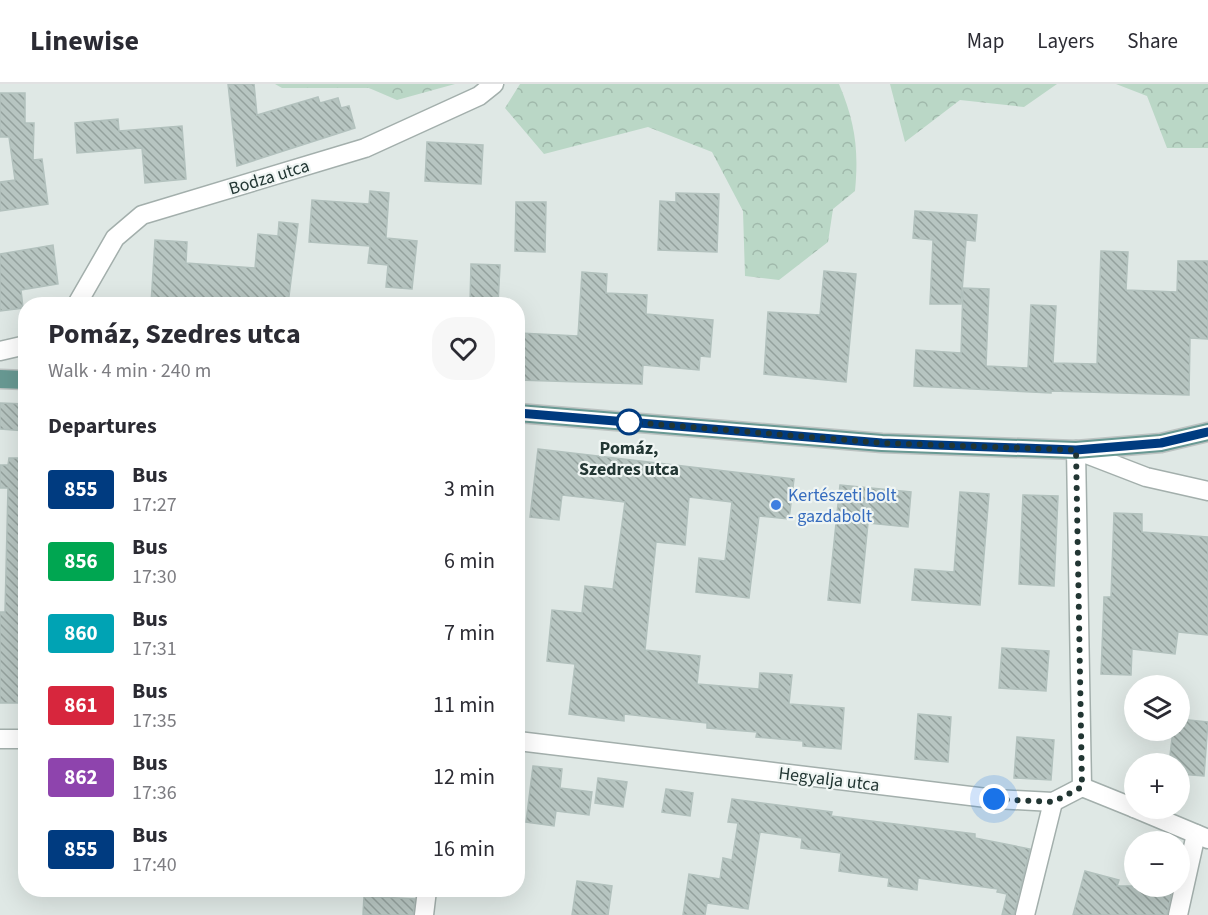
<!DOCTYPE html>
<html lang="en">
<head>
<meta charset="utf-8">
<style>
  :root { --surface:#fff; --page:#f7f7f7; --text:#2b2b33; --muted:#7c7c81; --line:#e1e1e2 }
  body { margin:0; font-family:"Source Sans 3",sans-serif; background:var(--page); color:var(--text); height:100vh; display:flex; flex-direction:column; font-size:22px; white-space:nowrap }
  * { box-sizing:border-box; margin:0 }
  p { font-size:20px; color:var(--muted) }
  .icon { flex:none; width:33px; height:33px; fill:none; stroke:currentColor; stroke-width:2; stroke-linecap:round; stroke-linejoin:round }
  .map { position:relative; flex:1; overflow:hidden }
  .sheet { position:absolute; left:18px; top:213px; width:507px; height:600px; display:flex; flex-direction:column; background:var(--surface); border-radius:24px; box-shadow:0 6px 24px #0002 }
  .sheet>* { flex:none }
  .badge { padding:0 12px; border-radius:4px; font-size:21px; line-height:39px }
  .buttons { position:absolute; left:1124px; top:591px; display:grid; gap:12px }
  .buttons a { display:grid; place-items:center; width:66px; height:66px; border-radius:50%; background:var(--surface); box-shadow:0 6px 24px #0002; font-size:30px }
  .you { position:absolute; width:30px; height:30px; margin:-15px; border:4px solid #fff; border-radius:50%; background:#1a73e8; box-shadow:0 0 0 9px #1a73e833 }
  .map>.badge { position:absolute; translate:-50% -50%; box-shadow:0 0 0 3px #fff }
  h2 { padding:0 30px; font-size:22px; line-height:54px }
  .round { display:grid; place-items:center; flex:none; width:63px; height:63px; border-radius:24px; background:var(--page) }
  .overview { display:flex; align-items:center; justify-content:space-between; height:102px; padding:0 30px }
  h1 { font-size:28px; font-weight:700; line-height:45px }
  ul { padding:0; list-style:none }
  li { display:flex; align-items:center; gap:18px; height:72px; padding:0 30px }
  li div { flex:1 }
  li b { display:block; font-size:22px }
  li em { font-style:normal }
  li .badge { min-width:66px; font-weight:700; text-align:center }
  header { display:flex; align-items:center; gap:36px; box-sizing:border-box; height:84px; padding:0 30px; background:var(--surface); border-bottom:2px solid var(--line) }
  header strong { font-size:28px }
  nav { display:flex; gap:33px; margin-inline-start:auto; font-size:21px }
  .map>svg:first-child { display:block }
</style>
</head>
<body>
<header>
<strong>Linewise</strong>
<nav><a>Map</a><a>Layers</a><a>Share</a></nav>
</header>
<div class="map">
<svg width="1208" height="831" viewBox="0 0 1208 831">
  <defs>
    <pattern id="forest-crowns" width="20" height="18" patternUnits="userSpaceOnUse" patternTransform="scale(1.5)"><rect width="20" height="18" fill="#bad7c6"/><path d="M2 6a3 3 0 1 1 6 0M12 15a3 3 0 1 1 6 0" fill="none" stroke="#a0b9ab"/></pattern>
    <pattern id="building-back-hatch" width="6" height="6" patternUnits="userSpaceOnUse" patternTransform="scale(1.5)"><rect width="6" height="6" fill="#b7c5c1"/><path d="M-1 5l2 2M0 0l6 6M5-1l2 2" fill="none" stroke="#94a19d"/></pattern>
  </defs>
  <rect width="100%" height="100%" fill="#dfe8e5"/>
  <g fill="url(#forest-crowns)">
    <polygon points="275,0 455,0 397,16 369,4 282,4"/>
    <path d="M520 0H839C855 38 859 65 855 107L833 125 828 158 779 196 745 192 743 127 712 68 648 43 544 70 505 24Z"/>
    <polygon points="890,0 1057,0 1024,23 960,16 905,58"/>
    <polygon points="1116,0 1208,0 1208,64 1167,64 1147,12"/>
  </g>
  <g fill="url(#building-back-hatch)" stroke="#b2c1bd" stroke-width="1.5">
    <polygon points="228,0 254,0 257,31 318,13 320,19 338,14 341,24 349,22 355,44 237,82"/>
    <polygon points="0,9 25,9 25,39 34,39 33,76 42,75 48,120 0,127 0,98 15,96 9,53 0,53"/>
    <polygon points="118,35 119,47 182,42 186,95 145,99 142,64 77,69 75,39"/>
    <polygon points="427,58 483,61 481,100 425,97"/>
    <polygon points="370,107 389,109 386,154 417,157 412,205 386,203 388,181 368,179 370,162 309,158 312,116 369,120"/>
    <polygon points="676,109 719,110 717,168 658,166 660,117 676,118"/>
    <polygon points="516,118 546,118 545,168 515,167"/>
    <polygon points="915,127 977,131 975,157 966,156 961,220 930,220 933,156 913,154"/>
    <polygon points="279,138 298,140 288,220 151,220 155,156 187,158 186,179 255,184 258,150 278,152"/>
    <polygon points="53,161 58,200 21,206 23,224 0,227 0,170"/>
    <polygon points="1101,167 1128,168 1126,206 1177,208 1178,177 1208,177 1208,255 1190,254 1189,311 1051,307 1051,309 914,302 916,266 961,269 963,204 989,205 986,282 1028,284 1031,221 1056,222 1053,279 1097,280"/>
    <polygon points="471,180 500,181 498,220 470,220"/>
    <polygon points="824,187 856,190 846,298 764,290 768,228 820,231"/>
    <polygon points="582,188 607,190 606,209 647,211 646,230 713,236 710,273 700,272 699,286 643,281 642,300 518,296 520,249 578,252"/>
    <polygon points="0,319 26,320 26,347 0,345"/>
    <polygon points="538,365 794,395 789,435 759,432 749,514 696,508 699,474 725,477 732,418 689,413 685,461 656,458 645,566 700,572 697,600 759,605 760,589 792,591 789,620 844,624 841,665 803,662 803,657 756,653 757,648 707,644 707,639 624,630 624,637 569,630 575,580 547,577 552,526 582,529 585,502 613,505 625,418 562,411 559,436 530,433"/>
    <polygon points="9,374 26,374 26,619 0,619 0,528 5,528 8,404 0,404 0,381 8,381"/>
    <polygon points="840,401 911,408 908,443 868,439 860,519 828,516"/>
    <polygon points="960,408 989,410 980,521 912,516 915,485 954,488"/>
    <polygon points="1023,411 1058,412 1054,502 1019,500"/>
    <polygon points="1114,429 1142,430 1142,448 1208,453 1208,551 1178,548 1175,570 1132,565 1131,591 1101,590 1104,513 1111,513"/>
    <polygon points="1002,564 1049,567 1046,607 999,604"/>
    <polygon points="918,630 951,633 948,678 915,675"/>
    <polygon points="1179,635 1208,638 1204,692 1179,690 1179,680 1169,680 1173,646 1179,646"/>
    <polygon points="1017,653 1054,656 1051,696 1014,694"/>
    <polygon points="533,682 562,685 560,704 592,708 589,731 556,727 554,742 526,738"/>
    <polygon points="598,694 627,698 623,723 595,719"/>
    <polygon points="666,705 693,709 690,732 662,728"/>
    <polygon points="732,715 832,728 831,732 975,750 975,754 1030,765 1014,831 1002,831 1007,810 997,808 998,805 918,794 917,806 888,802 889,794 839,787 841,769 801,764 802,754 760,748 748,825 707,819 705,831 683,831 689,790 720,795 723,774 732,776 738,739 728,738"/>
    <polygon points="1085,787 1119,796 1117,802 1173,802 1167,831 1073,831"/>
    <polygon points="577,797 612,802 608,831 572,831"/>
    <polygon points="364,812 415,815 413,831 363,831"/>
  </g>
  <g fill="none" stroke-linecap="round" stroke-linejoin="round">
    <g stroke="#a3afac" stroke-width="21">
      <g id="minor">
        <polyline points="77,220 115,154 142,131 365,64 479,12 494,0"/>
        <polyline points="0,267 26,261"/>
        <polyline points="0,655 26,655"/>
        <polyline points="518,657 995,715 1053,718 1082,703 1134,724"/>
        <polyline points="1082,703 1076,366 1146,393 1208,407"/>
        <polyline points="1134,724 1208,755"/>
        <polyline points="424,831 427,806"/>
        <polyline points="1025,831 1053,718"/>
        <polyline points="1178,831 1196,750"/>
      </g>
    </g>
    <g stroke="#bdc3c2" stroke-width="21">
      <g id="major">
        <polyline points="0,295 26,296"/>
        <polyline points="518,329 882,359 1076,366 1161,359 1208,348"/>
      </g>
    </g>
    <use href="#minor" stroke="#fff" stroke-width="18"/>
    <use href="#major" stroke="#689993" stroke-width="18"/>
  </g>
  <g fill="none" stroke-linecap="round" stroke-linejoin="round">
    <g stroke="#fff" stroke-width="14">
      <polyline id="line" points="518,329 882,359 1076,366 1161,359 1208,348"/>
    </g>
    <use href="#line" stroke="#003b80" stroke-width="9"/>
    <polyline stroke="#223633" stroke-width="6" stroke-dasharray="0 10.8" points="629,338 882,359 1076,366 1082,703 1053,718 994,715"/>
  </g>
  <circle fill="#fff" stroke="#003b80" stroke-width="3" cx="629" cy="338" r="12"/>
  <circle fill="#3f7fe0" stroke="#eff5f3" stroke-width="2" cx="776" cy="421" r="6"/>
  <g text-anchor="middle" stroke-width="4.5" stroke-linejoin="round" paint-order="stroke">
    <g font-size="18" fill="#223633" stroke="#eff5f3">
      <text transform="translate(269 93) rotate(-17)" y="6">Bodza utca</text>
      <text transform="translate(829 695) rotate(7)" y="6">Hegyalja utca</text>
    </g>
    <g font-size="18" font-weight="bold" fill="#223633" stroke="#eff5f3">
      <text x="629" y="370">Pomáz,<tspan x="629" dy="21">Szedres utca</tspan></text>
    </g>
    <g font-size="18" fill="#366cbe" stroke="#eff5f3" text-anchor="start">
      <text x="788" y="417">Kertészeti bolt<tspan x="788" dy="21">- gazdabolt</tspan></text>
    </g>
  </g>
</svg>
<div class="buttons">
<a><svg class="icon" aria-label="layers" viewBox="0 0 24 24"><path d="M12 4l9 5-9 5-9-5zM3 14l9 5 9-5"/></svg></a>
<a>+</a>
<a>−</a>
</div>
<div class="you" style="left:994px;top:715px"></div>
<section class="sheet">
<div class="overview"><div><h1>Pomáz, Szedres utca</h1><p>Walk · 4 min · 240 m</p></div><a class="round"><svg class="icon" aria-label="heart" viewBox="0 0 24 24"><path d="M12 20l-8-8c-3-5 5-10 8-4 3-6 11-1 8 4z"/></svg></a></div>
<h2>Departures</h2>
<ul>
<li><span class="badge" style="background:#003b80;color:#fff">855</span><div><b>Bus</b><p>17:27</p></div><em>3 min</em></li>
<li><span class="badge" style="background:#00a651;color:#fff">856</span><div><b>Bus</b><p>17:30</p></div><em>6 min</em></li>
<li><span class="badge" style="background:#00a3b4;color:#fff">860</span><div><b>Bus</b><p>17:31</p></div><em>7 min</em></li>
<li><span class="badge" style="background:#d7263d;color:#fff">861</span><div><b>Bus</b><p>17:35</p></div><em>11 min</em></li>
<li><span class="badge" style="background:#8e44ad;color:#fff">862</span><div><b>Bus</b><p>17:36</p></div><em>12 min</em></li>
<li><span class="badge" style="background:#003b80;color:#fff">855</span><div><b>Bus</b><p>17:40</p></div><em>16 min</em></li>
</ul>
</section>
</div>
</body>
</html>
